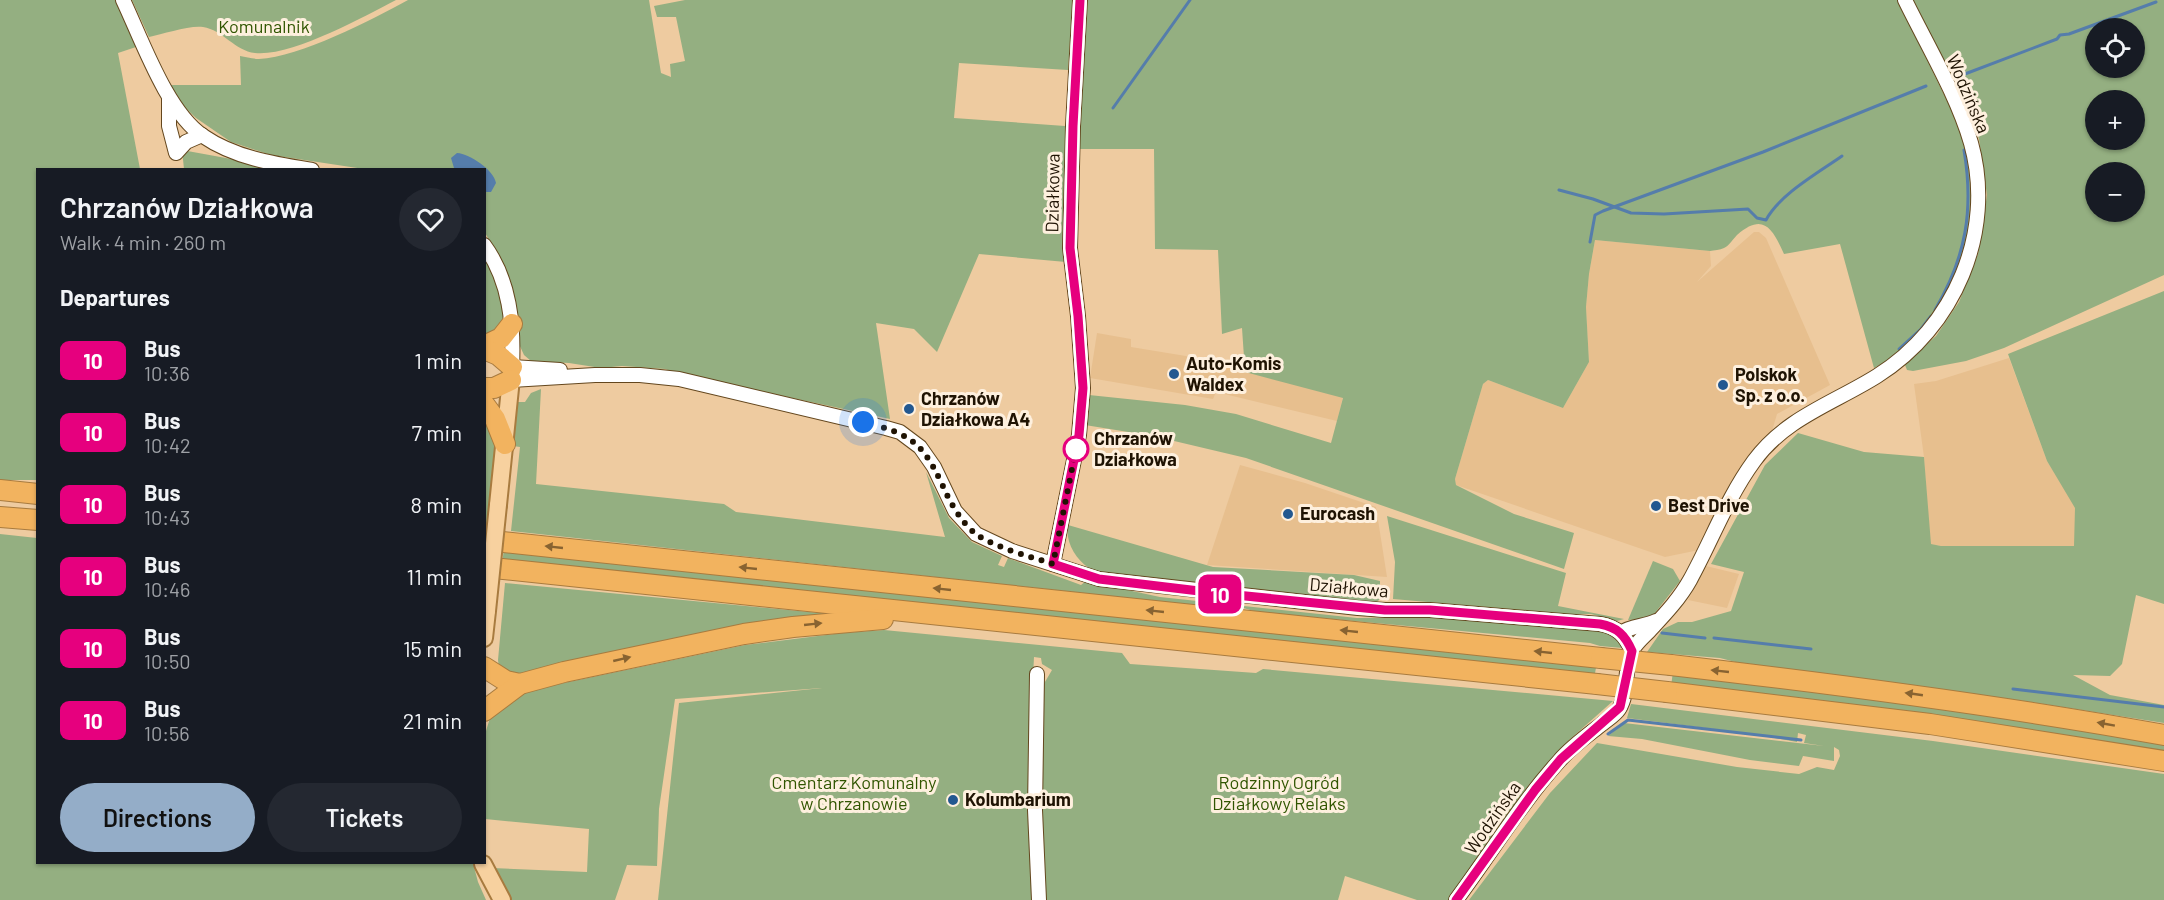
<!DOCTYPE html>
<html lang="en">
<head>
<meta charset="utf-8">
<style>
  :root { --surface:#171b24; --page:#242831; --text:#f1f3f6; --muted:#9ea1a6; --accent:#94adc8 }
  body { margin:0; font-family:Barlow,sans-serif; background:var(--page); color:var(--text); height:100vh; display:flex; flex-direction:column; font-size:22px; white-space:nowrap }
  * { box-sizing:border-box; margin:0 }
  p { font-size:20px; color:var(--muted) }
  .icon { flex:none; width:33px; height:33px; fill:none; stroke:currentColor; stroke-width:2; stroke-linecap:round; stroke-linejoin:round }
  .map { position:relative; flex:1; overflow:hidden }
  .details { position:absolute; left:36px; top:168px; width:450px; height:696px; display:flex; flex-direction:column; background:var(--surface); border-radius:0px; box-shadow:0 2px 4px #0004 }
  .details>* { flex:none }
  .badge { padding:0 12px; border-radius:9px; font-size:21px; line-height:39px }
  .fabs { position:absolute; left:2085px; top:18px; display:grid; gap:12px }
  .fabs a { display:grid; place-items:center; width:60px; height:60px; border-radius:50%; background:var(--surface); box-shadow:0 2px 4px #0004; font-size:30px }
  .you { position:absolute; width:30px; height:30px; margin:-15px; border:4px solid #fff; border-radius:50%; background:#1a73e8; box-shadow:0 0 0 9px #1a73e833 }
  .map>.badge { position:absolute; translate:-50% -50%; box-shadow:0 0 0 3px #fff }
  h2 { padding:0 24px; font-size:22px; line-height:54px }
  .round { display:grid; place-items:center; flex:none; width:63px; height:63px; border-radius:32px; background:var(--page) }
  .summary { display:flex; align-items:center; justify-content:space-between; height:102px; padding:0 24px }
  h1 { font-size:28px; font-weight:600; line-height:45px }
  .cta { display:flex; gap:12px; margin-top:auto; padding:12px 24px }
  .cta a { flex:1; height:69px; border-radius:36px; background:var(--accent); color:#111; font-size:24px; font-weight:600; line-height:69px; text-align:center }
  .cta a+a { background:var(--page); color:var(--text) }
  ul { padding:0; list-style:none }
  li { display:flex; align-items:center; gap:18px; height:72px; padding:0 24px }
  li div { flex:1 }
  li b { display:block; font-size:22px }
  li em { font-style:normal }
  li .badge { min-width:66px; font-weight:700; text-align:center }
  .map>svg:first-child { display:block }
</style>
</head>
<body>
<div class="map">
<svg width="2164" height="900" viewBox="0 0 2164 900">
  <rect width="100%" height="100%" fill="#eecba0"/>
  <g fill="#e7bf8e">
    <polygon points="1754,232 1759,232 1766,238 1830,385 1777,414 1772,431 1746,464 1699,550 1665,557 1456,485 1455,479 1483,384 1488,380 1563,408 1589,362 1586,307 1589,274 1595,240 1710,251 1711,266 1697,282"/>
    <polygon points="1097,333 1131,339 1131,347 1192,357 1343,397 1337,421 1216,392 1213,399 1090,378"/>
    <polygon points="2009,358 2047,461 2076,508 2075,546 1941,546 1930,544 1924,457 1914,384 1936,381"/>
    <polygon points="1240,465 1305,483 1376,507 1387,577 1207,565"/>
    <polygon points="1706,566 1739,574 1727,608 1688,600"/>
  </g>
  <g fill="#94af81" fill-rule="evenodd">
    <polygon points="0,0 115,0 139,46 118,53 140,169 38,170 37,480 0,480"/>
    <path d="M132 0H396C363 17 291 57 255 53 235 51 223 30 203 27 190 25 163 34 149 37Z"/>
    <path d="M408 0H649L661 73 671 77 670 64 685 61 676 17H657L654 6 685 0H1073L1068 70 959 63 954 118 1065 126 1066 262 979 254 937 352 914 329 876 323 890 419 680 374 665 369 622 366 601 368 569 363 531 361 524 355 519 344 512 288 497 252 485 233 484 170 364 169 271 155 231 142 196 118 175 98 170 85H241L240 56C246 57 253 59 259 59 300 57 371 20 408 0Z"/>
    <path d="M1086 0H1898L1952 111 1966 143 1971 179 1973 214 1966 251 1946 300 1903 352 1874 368 1840 244 1784 254C1773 230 1764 211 1737 235 1733 239 1729 246 1724 248 1720 250 1714 250 1710 251L1595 240 1589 274 1586 307 1589 362 1563 408 1488 380 1483 384 1455 479 1456 485 1514 514 1574 533 1564 569 1246 458 1153 436 1085 425 1089 395 1185 405 1236 414 1331 443 1343 398 1245 372 1242 328 1222 334 1218 250 1155 249 1154 149H1077Z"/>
    <path d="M1912 0H2164V275L2004 348 1966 361 1913 371 1907 370 1905 365 1908 361 1936 336 1959 302 1978 254 1987 195 1979 139 1967 107ZM2096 28H2134V68H2096ZM2096 100H2134V140H2096ZM2096 172H2134V212H2096Z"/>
    <polygon points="182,150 286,169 184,169"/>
    <polygon points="484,254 500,291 505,322 484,339"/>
    <polygon points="2164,291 2164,604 2136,595 2122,664 2110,676 2073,675 2110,695 2164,705 2164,723 2017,700 1743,664 1720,658 1647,652 1663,629 1678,622 1692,622 1731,611 1744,572 1711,564 1765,465 1798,433 1864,452 1924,457 1931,544 1941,546 2074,546 2075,508 2047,461 2008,354"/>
    <polygon points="541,389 536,484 724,504 736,512 945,537 926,472 949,518 972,542 1002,556 998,565 1004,567 1008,558 1081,585 1086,581 1160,597 1357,618 1425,617 1575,627 1604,631 1618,638 1622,648 1600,646 1590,643 1257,612 1240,607 1225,607 1175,603 511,531 520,447 513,446 518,402 525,402 531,393"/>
    <polygon points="484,412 498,452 486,529 484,529"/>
    <polygon points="1387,516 1566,573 1558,606 1624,619 1617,621 1591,614 1568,614 1393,599 1395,562"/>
    <path d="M1068 525 1213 567 1354 575 1380 581V599L1376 603C1294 595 1210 591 1129 577 1117 575 1098 575 1089 568 1075 559 1065 541 1068 525Z"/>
    <polygon points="0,534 37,538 38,862 473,863 478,882 486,900 0,900"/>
    <polygon points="504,549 1597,662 1594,679 502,564"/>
    <polygon points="1653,561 1673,569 1680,581 1655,613 1646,619 1628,620"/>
    <polygon points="505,583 841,615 532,676 511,675 499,668 498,660"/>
    <polygon points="884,630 1122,653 1130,664 1256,673 1263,669 1613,701 1567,742 1502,823 1449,900 1417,900 1345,876 1338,900 1045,900 1040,707 1042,687 1052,670 1042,664 1041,658 1034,657 1031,716 1035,900 658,900 679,703 822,688 675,699 659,809 657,866 627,865 615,900 512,900 506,894 492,868 587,872 589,829 485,819 486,731 490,718 515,695 535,689 745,645 842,633"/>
    <polygon points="1673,671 2164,740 2164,756 1671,687"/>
    <polygon points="1631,704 1933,741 2164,774 2164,900 1469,900 1550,793 1597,743 1737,767 1799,774 1817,767 1834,770 1840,756 1839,750 1834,747 1834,761 1803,756 1799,766 1750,760 1642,739 1608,736 1624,723 1824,746 1804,743 1806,735 1798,733 1797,742 1753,734 1627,718"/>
  </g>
  <path fill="#557dab" d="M457 153C470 154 494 170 496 183L491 192H485L484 170 454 168 451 158Z"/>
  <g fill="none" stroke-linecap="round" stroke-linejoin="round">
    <g stroke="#557dab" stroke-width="3">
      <polyline points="1957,77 2057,39 2060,35 2069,34 2156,2"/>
      <polyline points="1113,108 1190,0"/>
      <path d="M1559 190 1593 199 1631 213 1664 214 1748 209 1757 218 1766 220C1780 194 1818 173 1842 156"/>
      <polyline points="1590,242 1595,215 1603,211 1763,152 1926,86"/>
      <path d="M1935 310C1966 257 1974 210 1964 150"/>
      <polyline points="1899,349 1921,329 1931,316"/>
      <polyline points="1662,633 1705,638"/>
      <polyline points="1714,638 1811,649"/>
      <polyline points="2013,689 2164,707"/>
      <polyline points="1608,734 1628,720 1801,740"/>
    </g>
    <g stroke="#64471e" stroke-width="16">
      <g id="minor">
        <path d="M123 0C142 40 167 112 203 136 235 158 275 164 312 170"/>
        <polyline points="169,98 169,126 176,153 186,142 202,135"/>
        <path d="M484 245C510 280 514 325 512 367L560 370"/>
        <path d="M511 380 595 375H640L679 379 886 428 900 432 920 447 934 467 955 511 976 534 1012 551 1099 579 1358 608 1385 610H1430L1600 624C1617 627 1625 635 1632 651"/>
        <polyline points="1053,564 1079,435 1083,388 1078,316 1070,248 1073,126 1080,0"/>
        <path d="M1621 633C1631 625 1645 627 1656 621"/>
        <polyline points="1037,674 1035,810 1039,900"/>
        <path d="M1456 900C1491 853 1521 803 1560 760 1572 746 1588 735 1602 724 1608 719 1615 715 1619 709 1630 692 1623 666 1633 649 1638 641 1646 635 1652 628 1666 613 1680 598 1690 580 1712 540 1727 498 1754 461 1785 418 1834 403 1877 376 1954 328 1996 232 1971 143 1957 95 1927 45 1905 0"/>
      </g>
    </g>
    <g stroke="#a87b3f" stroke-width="20">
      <g id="major">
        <polyline points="498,505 512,369"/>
        <polyline points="484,638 487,611"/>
        <polyline points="483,864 502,900"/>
      </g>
    </g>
    <g stroke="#a87b3f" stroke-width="22">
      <g id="highway">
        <polyline points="484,346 501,338 512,324"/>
        <polyline points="484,349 498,355 512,367"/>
        <polyline points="484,388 494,388 511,380"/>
        <polyline points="484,404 495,419 505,444"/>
        <polyline points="0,490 38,494"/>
        <polyline points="0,517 38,520"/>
        <polyline points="484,540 1601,658"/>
        <polyline points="484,567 1597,684"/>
        <path d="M1671 665C1836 684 2000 705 2164 735"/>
        <polyline points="484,667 506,681 520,684"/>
        <polyline points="1667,692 1930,724 2164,761"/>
        <polyline points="484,711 520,684 564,672 744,634 793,627 883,619"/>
      </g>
    </g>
    <use href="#minor" stroke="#fff" stroke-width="14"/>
    <use href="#major" stroke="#f7d19f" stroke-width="16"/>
    <use href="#highway" stroke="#f2b35f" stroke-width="20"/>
    <g stroke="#a87b3f" stroke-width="20" stroke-linecap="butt">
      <polyline id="major-bridge" points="487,611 498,505"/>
    </g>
    <g stroke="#a87b3f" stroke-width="22" stroke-linecap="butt">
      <g id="highway-bridge">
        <polyline points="1601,658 1671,665"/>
        <polyline points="1597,684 1667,692"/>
      </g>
    </g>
    <use href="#major-bridge" stroke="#f7d19f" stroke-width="16"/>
    <use href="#highway-bridge" stroke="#f2b35f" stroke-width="20"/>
  </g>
  <defs><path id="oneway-solid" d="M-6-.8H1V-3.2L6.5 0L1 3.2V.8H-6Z" transform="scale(1.5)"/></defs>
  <g fill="#886331">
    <use href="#oneway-solid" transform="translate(554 547) rotate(-174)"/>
    <use href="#oneway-solid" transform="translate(748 568) rotate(-174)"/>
    <use href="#oneway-solid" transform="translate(942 589) rotate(-174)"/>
    <use href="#oneway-solid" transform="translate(1155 611) rotate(-174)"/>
    <use href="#oneway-solid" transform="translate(813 624) rotate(-6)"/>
    <use href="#oneway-solid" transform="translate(1349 631) rotate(-174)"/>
    <use href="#oneway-solid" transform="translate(1543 652) rotate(-174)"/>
    <use href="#oneway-solid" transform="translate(622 659) rotate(-13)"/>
    <use href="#oneway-solid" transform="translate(1720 671) rotate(-174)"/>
    <use href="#oneway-solid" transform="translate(1914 694) rotate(-172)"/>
    <use href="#oneway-solid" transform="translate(2106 724) rotate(-170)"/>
  </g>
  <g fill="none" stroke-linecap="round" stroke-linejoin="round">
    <g stroke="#fff" stroke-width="14">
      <path id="line" d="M1080 0 1073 126 1070 248 1078 316 1083 388 1079 435 1053 564 1099 579 1216 593 1385 610H1430L1600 624C1617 627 1625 635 1632 651L1620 707 1561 759 1535 790 1456 900"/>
    </g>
    <use href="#line" stroke="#e6007e" stroke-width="9"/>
    <path stroke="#1f1303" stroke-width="6" stroke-dasharray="0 10.8" d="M863 422C918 435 925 447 948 497 955 510 964 525 976 534 993 547 1032 557 1053 564L1076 449"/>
  </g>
  <g fill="#235890" stroke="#fef0de" stroke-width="2">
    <circle cx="1174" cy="374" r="6"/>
    <circle cx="1723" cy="385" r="6"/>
    <circle cx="909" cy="409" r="6"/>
    <circle cx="1656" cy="506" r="6"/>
    <circle cx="1288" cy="514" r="6"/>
    <circle cx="953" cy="800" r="6"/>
  </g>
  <circle fill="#fff" stroke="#e6007e" stroke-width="3" cx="1076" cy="449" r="12"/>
  <g text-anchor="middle" stroke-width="6" stroke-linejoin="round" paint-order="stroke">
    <g font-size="18" fill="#305500" stroke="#fef0de">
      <text x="264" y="33">Komunalnik</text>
      <text x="854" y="789">Cmentarz Komunalny<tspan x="854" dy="21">w Chrzanowie</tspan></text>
      <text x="1279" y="789">Rodzinny Ogród<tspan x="1279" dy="21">Działkowy Relaks</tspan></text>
    </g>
    <g font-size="18" fill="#1f1303" stroke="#fef0de">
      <text transform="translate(1968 94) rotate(67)" y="6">Wodzińska</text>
      <text transform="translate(1053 193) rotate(-89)" y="6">Działkowa</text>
      <text transform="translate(1349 588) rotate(5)" y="6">Działkowa</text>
      <text transform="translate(1493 818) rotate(-55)" y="6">Wodzińska</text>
    </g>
    <g font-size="18" font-weight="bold" fill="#1f1303" stroke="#fef0de" text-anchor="start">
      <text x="1186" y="370">Auto-Komis<tspan x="1186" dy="21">Waldex</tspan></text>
      <text x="1735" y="381">Polskok<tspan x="1735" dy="21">Sp. z o.o.</tspan></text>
      <text x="921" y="405">Chrzanów<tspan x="921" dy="21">Działkowa A4</tspan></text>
      <text x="1668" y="512">Best Drive</text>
      <text x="1300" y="520">Eurocash</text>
      <text x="965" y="806">Kolumbarium</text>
    </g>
    <g font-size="18" font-weight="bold" fill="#1f1303" stroke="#fef0de" text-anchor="start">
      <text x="1094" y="445">Chrzanów<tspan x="1094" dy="21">Działkowa</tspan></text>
    </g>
  </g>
</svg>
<div class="fabs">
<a><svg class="icon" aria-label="locate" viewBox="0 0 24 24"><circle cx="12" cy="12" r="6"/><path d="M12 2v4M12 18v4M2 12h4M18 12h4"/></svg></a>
<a>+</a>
<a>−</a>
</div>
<div class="you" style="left:863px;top:422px"></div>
<b class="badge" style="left:1220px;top:594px;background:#e6007e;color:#fff">10</b>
<section class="details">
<div class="summary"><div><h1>Chrzanów Działkowa</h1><p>Walk · 4 min · 260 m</p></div><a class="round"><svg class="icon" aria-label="heart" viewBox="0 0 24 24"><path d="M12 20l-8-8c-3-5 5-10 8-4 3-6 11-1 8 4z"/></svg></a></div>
<h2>Departures</h2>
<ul>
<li><span class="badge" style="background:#e6007e;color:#fff">10</span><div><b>Bus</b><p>10:36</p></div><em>1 min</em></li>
<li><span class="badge" style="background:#e6007e;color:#fff">10</span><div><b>Bus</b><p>10:42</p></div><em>7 min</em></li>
<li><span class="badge" style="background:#e6007e;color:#fff">10</span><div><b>Bus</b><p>10:43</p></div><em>8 min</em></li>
<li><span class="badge" style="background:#e6007e;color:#fff">10</span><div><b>Bus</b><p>10:46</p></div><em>11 min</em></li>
<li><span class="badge" style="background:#e6007e;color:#fff">10</span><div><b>Bus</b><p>10:50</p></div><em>15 min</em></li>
<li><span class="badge" style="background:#e6007e;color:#fff">10</span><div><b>Bus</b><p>10:56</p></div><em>21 min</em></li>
</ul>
<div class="cta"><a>Directions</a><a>Tickets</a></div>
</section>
</div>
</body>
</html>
